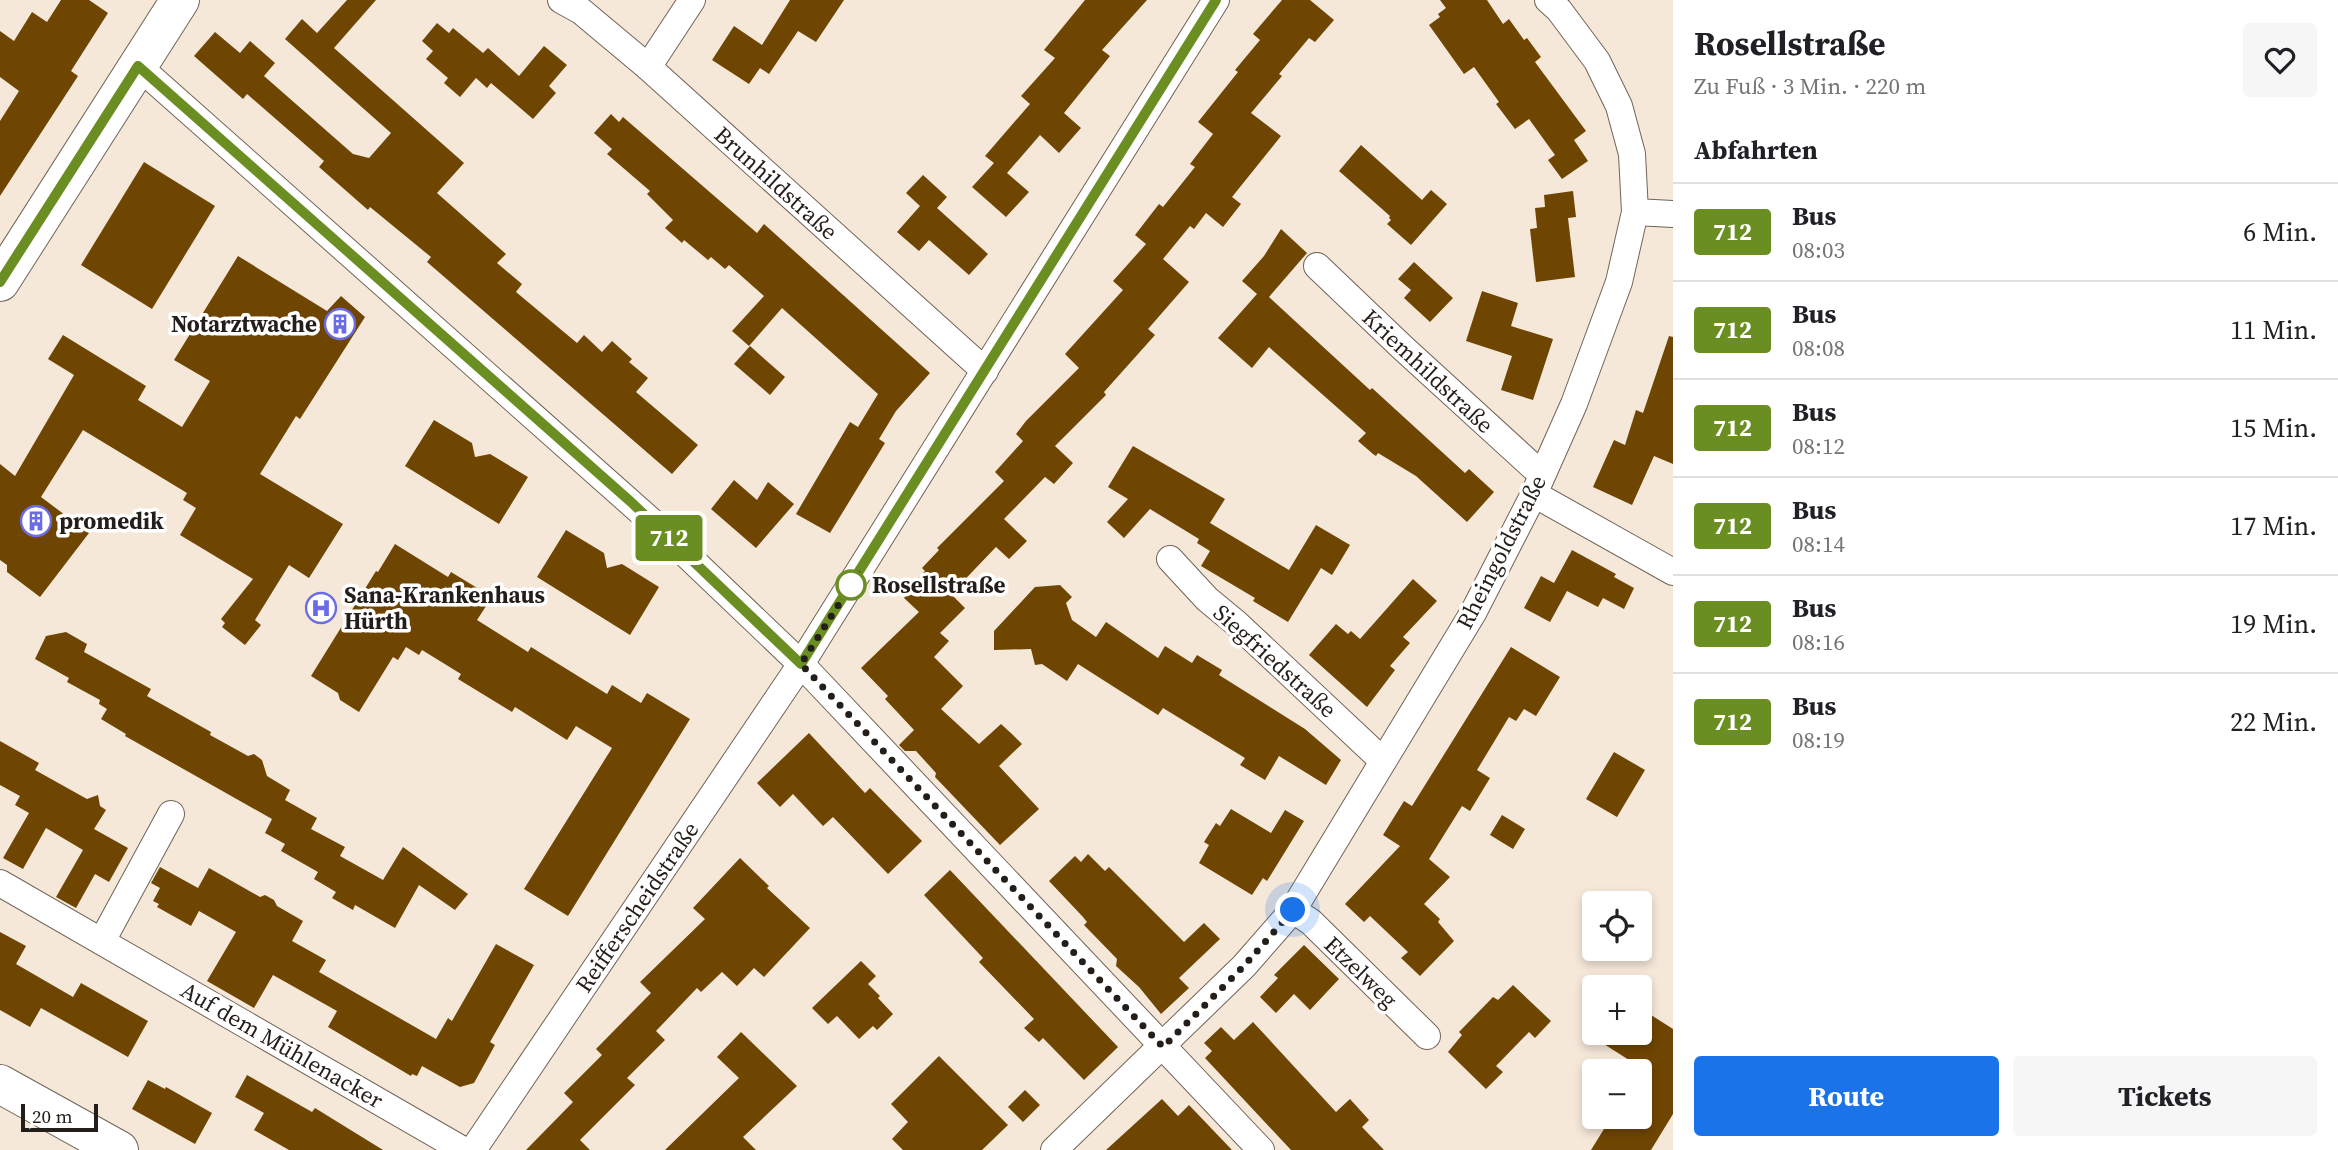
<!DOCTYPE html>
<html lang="de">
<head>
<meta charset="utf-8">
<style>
  :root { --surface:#fff; --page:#f6f6f6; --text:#202124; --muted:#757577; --line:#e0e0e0; --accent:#1a73e8 }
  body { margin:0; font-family:"Source Serif 4",serif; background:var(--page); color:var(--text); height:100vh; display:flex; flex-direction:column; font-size:26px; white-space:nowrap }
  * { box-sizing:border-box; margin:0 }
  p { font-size:23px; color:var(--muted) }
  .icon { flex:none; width:38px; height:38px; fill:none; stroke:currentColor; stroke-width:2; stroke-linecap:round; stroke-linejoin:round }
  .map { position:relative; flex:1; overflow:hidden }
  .drawer { display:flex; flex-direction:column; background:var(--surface); width:665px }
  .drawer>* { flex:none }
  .badge { padding:0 14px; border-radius:5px; font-size:24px; line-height:46px }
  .buttons { position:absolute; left:1582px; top:891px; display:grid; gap:14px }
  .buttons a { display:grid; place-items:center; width:70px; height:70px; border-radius:7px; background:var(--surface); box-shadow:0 4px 10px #0003; font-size:35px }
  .scale { position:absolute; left:21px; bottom:18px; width:77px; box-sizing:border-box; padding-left:7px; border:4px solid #231e19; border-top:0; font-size:19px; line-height:24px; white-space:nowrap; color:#231e19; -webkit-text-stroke:5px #fff; paint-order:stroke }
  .you { position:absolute; width:35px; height:35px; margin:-18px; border:5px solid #fff; border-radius:50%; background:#1a73e8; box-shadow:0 0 0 10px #1a73e833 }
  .map>.badge { position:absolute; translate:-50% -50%; box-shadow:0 0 0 4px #fff }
  h2 { padding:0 21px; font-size:26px; line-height:63px }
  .round { display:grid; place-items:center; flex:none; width:74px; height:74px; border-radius:7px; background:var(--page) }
  .headline { display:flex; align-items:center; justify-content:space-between; height:119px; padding:0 21px }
  h1 { font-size:33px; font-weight:700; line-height:52px }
  .button { display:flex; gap:14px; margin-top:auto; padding:14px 21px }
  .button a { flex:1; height:80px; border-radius:7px; background:var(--accent); color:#fff; font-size:28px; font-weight:700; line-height:80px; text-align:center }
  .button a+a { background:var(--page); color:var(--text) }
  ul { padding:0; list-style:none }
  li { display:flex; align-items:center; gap:21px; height:98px; padding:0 21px; border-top:2px solid var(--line) }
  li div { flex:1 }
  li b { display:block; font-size:26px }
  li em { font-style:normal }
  li .badge { min-width:77px; font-weight:700; text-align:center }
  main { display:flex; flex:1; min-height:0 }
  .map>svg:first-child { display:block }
</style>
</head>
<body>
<main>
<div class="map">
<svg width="1673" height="1150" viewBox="0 0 1673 1150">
  <rect width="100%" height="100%" fill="#f6e8d9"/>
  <g fill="#6f4502">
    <polygon points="61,0 89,0 108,13 71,71 78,76 0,196 0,121 19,91 0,77 0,31 14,41 32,12 47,22"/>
    <polygon points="347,0 376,0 334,48 464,163 437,193 506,254 497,263 522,284 516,292 577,343 584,335 602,352 612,341 632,359 629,362 648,378 636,392 698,445 672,474 427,262 431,257 370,207 368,210 319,167 324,161 247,94 243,99 194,56 215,32 240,53 250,41 275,63 264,76 353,154 369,158 391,133 285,39 302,19 317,33"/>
    <polygon points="790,0 844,0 816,42 798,31 769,74 760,68 749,84 712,60 734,26 762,45"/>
    <polygon points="1085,0 1147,0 1102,50 1110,56 1064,113 1081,128 1059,153 1040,135 1007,173 1029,192 1006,217 972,187 994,163 985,156 1030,104 1021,96 1055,58 1044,50"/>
    <polygon points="1282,0 1310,0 1334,20 1315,42 1309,38 1279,74 1282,76 1251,113 1281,136 1232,197 1241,204 1223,227 1206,213 1194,229 1190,226 1163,259 1189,282 1148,329 1155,335 1104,392 1106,395 1055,446 1073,463 1054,484 1045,477 1004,519 1027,541 1009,559 996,547 951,594 965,608 940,633 949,641 934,657 963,686 941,709 979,744 1001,724 1013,735 1022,744 999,766 1039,809 1000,845 935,777 936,773 916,751 905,751 899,745 914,730 885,699 888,696 861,668 919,612 904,598 914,587 911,585 925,571 922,568 939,550 937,548 1004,481 995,472 1023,441 1016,434 1026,421 1079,368 1065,354 1123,290 1113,281 1146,244 1135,235 1159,204 1163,207 1195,167 1190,164 1213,134 1198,122 1238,72 1235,70 1260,40 1253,34"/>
    <polygon points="1440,0 1487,0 1503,24 1509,19 1524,40 1527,38 1541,57 1535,62 1586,131 1574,140 1588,161 1562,179 1548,160 1555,155 1529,119 1515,129 1496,104 1499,102 1474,67 1464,74 1429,25 1440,17 1438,14 1446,8"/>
    <polygon points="437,23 449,33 453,28 483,53 488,48 519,76 544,46 567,65 549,86 556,93 533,119 491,83 487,88 476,78 460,97 444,83 448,78 426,59 433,51 422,41"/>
    <polygon points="611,114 619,122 623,117 757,233 764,224 930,373 896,411 879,439 885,443 830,533 796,514 850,422 858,427 878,394 782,308 749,346 732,331 764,296 729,265 725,269 711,257 708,260 684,240 682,243 665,228 673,220 647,194 650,191 607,154 612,149 594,133"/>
    <polygon points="1361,145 1422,200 1431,190 1447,204 1411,245 1387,224 1391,220 1389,218 1390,216 1339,171"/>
    <polygon points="144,162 215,206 152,309 81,265"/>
    <polygon points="923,175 947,197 937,208 988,254 969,275 929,240 919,251 897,232 920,206 906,193"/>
    <polygon points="1573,191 1576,217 1568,218 1575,277 1536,282 1530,229 1537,228 1535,208 1545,207 1544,195"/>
    <polygon points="1281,229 1307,253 1269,297 1370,390 1372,388 1465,473 1469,469 1494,492 1467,522 1416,476 1378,453 1376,456 1373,454 1358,441 1366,433 1269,347 1252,368 1218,338 1257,294 1242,281 1264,256"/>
    <polygon points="238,256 327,311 341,296 365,317 300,419 296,416 260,474 343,524 309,578 289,565 255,620 261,625 245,645 222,627 225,623 221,619 253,579 180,535 196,508 183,500 187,493 83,430 41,497 89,533 40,597 7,572 7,565 0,560 0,464 15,476 74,375 48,359 63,335 146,386 138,400 182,427 210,381 174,360"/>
    <polygon points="1414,262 1453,298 1430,322 1404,298 1411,290 1398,279"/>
    <polygon points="1482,291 1518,303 1511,326 1553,339 1533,400 1501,390 1512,356 1466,341"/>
    <polygon points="1669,336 1673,337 1673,464 1654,456 1632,505 1593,487 1614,440 1625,445 1636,410 1643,413"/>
    <polygon points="750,346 785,377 770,395 734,364"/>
    <polygon points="434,420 472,443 475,457 490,454 528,477 499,524 405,466"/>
    <polygon points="1133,446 1225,499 1210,523 1289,570 1316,525 1350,545 1332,575 1321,568 1288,622 1253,601 1255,598 1201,566 1210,551 1197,543 1199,539 1150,509 1124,538 1107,522 1128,499 1108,487"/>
    <polygon points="734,480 757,500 768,482 794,504 756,548 711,509"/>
    <polygon points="566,530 604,553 607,568 622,564 659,587 630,635 537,577"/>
    <polygon points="395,544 448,577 451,572 492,597 477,620 528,652 531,647 607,694 612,685 641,703 647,693 690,719 568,916 524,889 612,748 576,726 567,740 515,707 512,712 458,679 461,674 422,650 419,655 406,647 398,660 393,657 359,712 340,700 338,693 311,676 376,571 378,572"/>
    <polygon points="1572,550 1616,574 1614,577 1634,588 1624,609 1603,598 1598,607 1567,591 1550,622 1524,608 1541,576 1554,583"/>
    <polygon points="1413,579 1437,601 1403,637 1410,643 1390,666 1395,670 1367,707 1309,655 1336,624 1348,634 1351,631 1360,639"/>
    <polygon points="1060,585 1072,597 1066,603 1072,620 1096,637 1106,622 1158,658 1165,646 1192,663 1197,655 1222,670 1219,675 1305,729 1341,760 1326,785 1279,756 1265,780 1240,765 1245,758 1163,708 1158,715 1078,664 1067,681 1042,664 1035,665 1031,649 994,650 994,631 1035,587"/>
    <polygon points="66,632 87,644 84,652 151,689 147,696 211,732 210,735 248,756 254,754 262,760 267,776 290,790 285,800 317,818 311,829 345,847 340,856 383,880 403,847 468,894 455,910 419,885 395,928 355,905 353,910 332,898 336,892 314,879 318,872 281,851 285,844 265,833 272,819 125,736 126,734 101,719 107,709 99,704 100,700 67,682 69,678 35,659 46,636"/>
    <polygon points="1511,647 1560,677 1536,716 1524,709 1516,721 1509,717 1477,770 1490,778 1470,811 1462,806 1429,859 1450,877 1424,904 1440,919 1438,922 1454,941 1420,976 1401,958 1408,952 1370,916 1364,922 1345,904 1400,846 1383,835 1404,801 1412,806"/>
    <polygon points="809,733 865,793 870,788 922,841 888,874 833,817 823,826 793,794 780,807 757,783"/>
    <polygon points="0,741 39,763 35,770 87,799 98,795 100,806 106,810 94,829 128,848 109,882 95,874 76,908 56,897 83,850 46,828 23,869 3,858 29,813 15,805 20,796 0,785"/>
    <polygon points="1614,752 1645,770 1617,817 1586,799"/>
    <polygon points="1231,809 1271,833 1285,810 1304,821 1267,881 1263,878 1252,895 1199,863 1209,845 1204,842 1216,823 1220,826"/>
    <polygon points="1502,815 1525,829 1513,849 1490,835"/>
    <polygon points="1088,854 1105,871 1109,867 1184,942 1204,923 1220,939 1179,978 1189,988 1161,1014 1139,987 1116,966 1117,959 1084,925 1087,922 1083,917 1049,881 1075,856 1081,862"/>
    <polygon points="740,858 769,886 767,888 810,928 764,977 754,968 737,986 722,972 701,992 697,988 656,1031 665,1040 627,1078 635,1085 580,1140 590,1150 526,1150 573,1102 564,1093 602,1055 596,1049 651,993 640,982 705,919 693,908"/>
    <polygon points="160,867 198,888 209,868 260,897 265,895 274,900 277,906 303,921 292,941 326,960 319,972 436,1039 448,1018 452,1021 496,944 534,965 490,1042 495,1045 474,1083 460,1087 422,1066 417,1076 412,1074 411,1076 328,1027 337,1011 273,975 254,1008 207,981 236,932 199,911 191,926 157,907 159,904 153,901 160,888 151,883"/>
    <polygon points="950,870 1118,1047 1084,1080 1043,1038 1039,1042 1024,1028 1034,1019 979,962 983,958 924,895"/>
    <polygon points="0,932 26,946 16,964 73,997 81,983 148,1021 128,1057 41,1008 30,1027 0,1010"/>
    <polygon points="1304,945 1339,979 1310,1010 1294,994 1276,1013 1260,997 1278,978 1274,975"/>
    <polygon points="861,961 876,976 868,984 880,996 878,998 893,1014 877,1030 873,1026 859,1039 837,1016 828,1024 812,1008"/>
    <polygon points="1513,985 1551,1021 1535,1038 1529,1032 1496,1066 1503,1072 1486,1089 1448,1052 1462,1035 1459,1032 1493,997 1498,1000"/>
    <polygon points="1640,1008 1673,1029 1673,1114 1651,1150 1591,1150 1612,1116 1640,1116 1640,1067 1585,1032 1640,1032"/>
    <polygon points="1253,1022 1336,1112 1350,1099 1369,1120 1362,1127 1384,1150 1291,1150 1205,1058 1212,1051 1204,1043 1221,1027 1234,1040"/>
    <polygon points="741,1032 797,1086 743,1137 756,1150 665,1150 739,1078 717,1057"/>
    <polygon points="939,1056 1008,1125 982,1150 903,1150 892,1139 908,1122 891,1104"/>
    <polygon points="247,1075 312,1112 315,1108 383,1150 289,1150 254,1130 264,1113 235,1097"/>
    <polygon points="148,1080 165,1089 166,1087 212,1113 195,1144 132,1109"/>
    <polygon points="1025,1090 1040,1105 1023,1122 1008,1107"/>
    <polygon points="1162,1099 1178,1116 1189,1105 1232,1150 1106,1150"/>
  </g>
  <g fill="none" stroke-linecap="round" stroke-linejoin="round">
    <g stroke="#706457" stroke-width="28">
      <g id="street">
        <polyline points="561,0 581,11 648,67 985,371"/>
        <polyline points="138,66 650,520 801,664 1261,1150"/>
        <polyline points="648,67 692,0"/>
        <polyline points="1635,212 1673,214"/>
        <polyline points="1317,266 1403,348 1541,474"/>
        <polyline points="1534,494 1673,572"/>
        <polyline points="1170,559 1207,599 1236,623 1382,760"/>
        <polyline points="0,883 463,1150"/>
        <polyline points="1293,910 1311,922 1427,1036"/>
        <polyline points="102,941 171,814"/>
        <polyline points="473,1150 801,664 1216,0"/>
        <polyline points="1054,1150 1244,966 1293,910 1473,613 1534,494 1574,404 1619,282 1635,212 1632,154 1619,106 1597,61 1559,10 1548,0"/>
      </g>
    </g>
    <g stroke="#706457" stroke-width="40">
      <g id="secondary">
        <polyline points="0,282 180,0"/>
        <polyline points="0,1084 119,1150"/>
      </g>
    </g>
    <use href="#street" stroke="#fff" stroke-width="26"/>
    <use href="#secondary" stroke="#fff" stroke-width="38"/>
  </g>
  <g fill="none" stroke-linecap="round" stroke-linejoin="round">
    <g stroke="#fff" stroke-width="16">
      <polyline id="line" points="0,282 138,66 631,502 801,664 1216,0"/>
    </g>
    <use href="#line" stroke="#6b8e23" stroke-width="10"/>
    <polyline stroke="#231e19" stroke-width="7" stroke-dasharray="0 12.6" points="851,585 858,574 801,664 1163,1047 1244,966 1293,910"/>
  </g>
  <defs>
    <g id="building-ring" transform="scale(1.575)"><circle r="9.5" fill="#fff" stroke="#6b6be5" stroke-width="1.5"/><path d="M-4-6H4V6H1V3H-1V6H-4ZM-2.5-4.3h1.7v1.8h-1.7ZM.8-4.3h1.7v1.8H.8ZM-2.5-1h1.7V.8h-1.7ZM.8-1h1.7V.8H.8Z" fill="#6b6be5"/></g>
    <g id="hospital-ring" transform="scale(1.575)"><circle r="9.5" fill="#fff" stroke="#6b6be5" stroke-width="1.5"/><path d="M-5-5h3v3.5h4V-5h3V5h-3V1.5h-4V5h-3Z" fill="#6b6be5"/></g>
  </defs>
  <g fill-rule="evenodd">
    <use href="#building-ring" x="340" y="324"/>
    <use href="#building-ring" x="36" y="521"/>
    <use href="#hospital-ring" x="321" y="608"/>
  </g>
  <circle fill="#fff" stroke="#6b8e23" stroke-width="3.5" cx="851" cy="585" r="14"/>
  <g text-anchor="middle" stroke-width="7" stroke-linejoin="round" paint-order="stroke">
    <g font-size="23" fill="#231e19" stroke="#fff">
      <text transform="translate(776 183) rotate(42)" y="8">Brunhildstraße</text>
      <text transform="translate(1428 371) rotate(43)" y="8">Kriemhildstraße</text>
      <text transform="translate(1501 552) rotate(-63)" y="8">Rheingoldstraße</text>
      <text transform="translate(1275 661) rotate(42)" y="8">Siegfriedstraße</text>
      <text transform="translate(637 907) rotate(-56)" y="8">Reifferscheidstraße</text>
      <text transform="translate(1361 972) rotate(44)" y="8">Etzelweg</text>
      <text transform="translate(282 1045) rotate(30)" y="8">Auf dem Mühlenacker</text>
    </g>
    <g font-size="23" font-weight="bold" fill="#231e19" stroke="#fff" text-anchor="start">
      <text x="317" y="332" text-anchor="end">Notarztwache</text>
      <text x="59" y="529">promedik</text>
      <text x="344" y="603">Sana-Krankenhaus<tspan x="344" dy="26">Hürth</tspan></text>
    </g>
    <g font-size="23" font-weight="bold" fill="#231e19" stroke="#fff" text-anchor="start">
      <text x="872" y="593">Rosellstraße</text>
    </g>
  </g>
</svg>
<div class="buttons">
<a><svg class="icon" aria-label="locate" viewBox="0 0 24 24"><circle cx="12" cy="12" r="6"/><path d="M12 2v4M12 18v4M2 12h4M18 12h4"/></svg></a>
<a>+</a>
<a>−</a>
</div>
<div class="scale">20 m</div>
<div class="you" style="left:1293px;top:910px"></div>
<b class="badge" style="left:669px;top:538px;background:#6b8e23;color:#fff">712</b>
</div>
<section class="drawer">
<div class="headline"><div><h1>Rosellstraße</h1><p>Zu Fuß · 3 Min. · 220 m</p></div><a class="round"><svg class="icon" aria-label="heart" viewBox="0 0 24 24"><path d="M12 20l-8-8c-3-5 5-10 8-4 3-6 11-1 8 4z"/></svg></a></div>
<h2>Abfahrten</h2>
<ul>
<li><span class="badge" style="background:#6b8e23;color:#fff">712</span><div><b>Bus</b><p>08:03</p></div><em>6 Min.</em></li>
<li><span class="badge" style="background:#6b8e23;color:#fff">712</span><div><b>Bus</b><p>08:08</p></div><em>11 Min.</em></li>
<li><span class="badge" style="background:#6b8e23;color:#fff">712</span><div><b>Bus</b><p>08:12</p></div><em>15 Min.</em></li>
<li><span class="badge" style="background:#6b8e23;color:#fff">712</span><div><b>Bus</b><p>08:14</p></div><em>17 Min.</em></li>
<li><span class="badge" style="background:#6b8e23;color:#fff">712</span><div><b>Bus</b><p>08:16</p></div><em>19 Min.</em></li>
<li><span class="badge" style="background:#6b8e23;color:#fff">712</span><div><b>Bus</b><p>08:19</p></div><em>22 Min.</em></li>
</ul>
<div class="button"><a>Route</a><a>Tickets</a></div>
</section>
</main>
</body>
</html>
